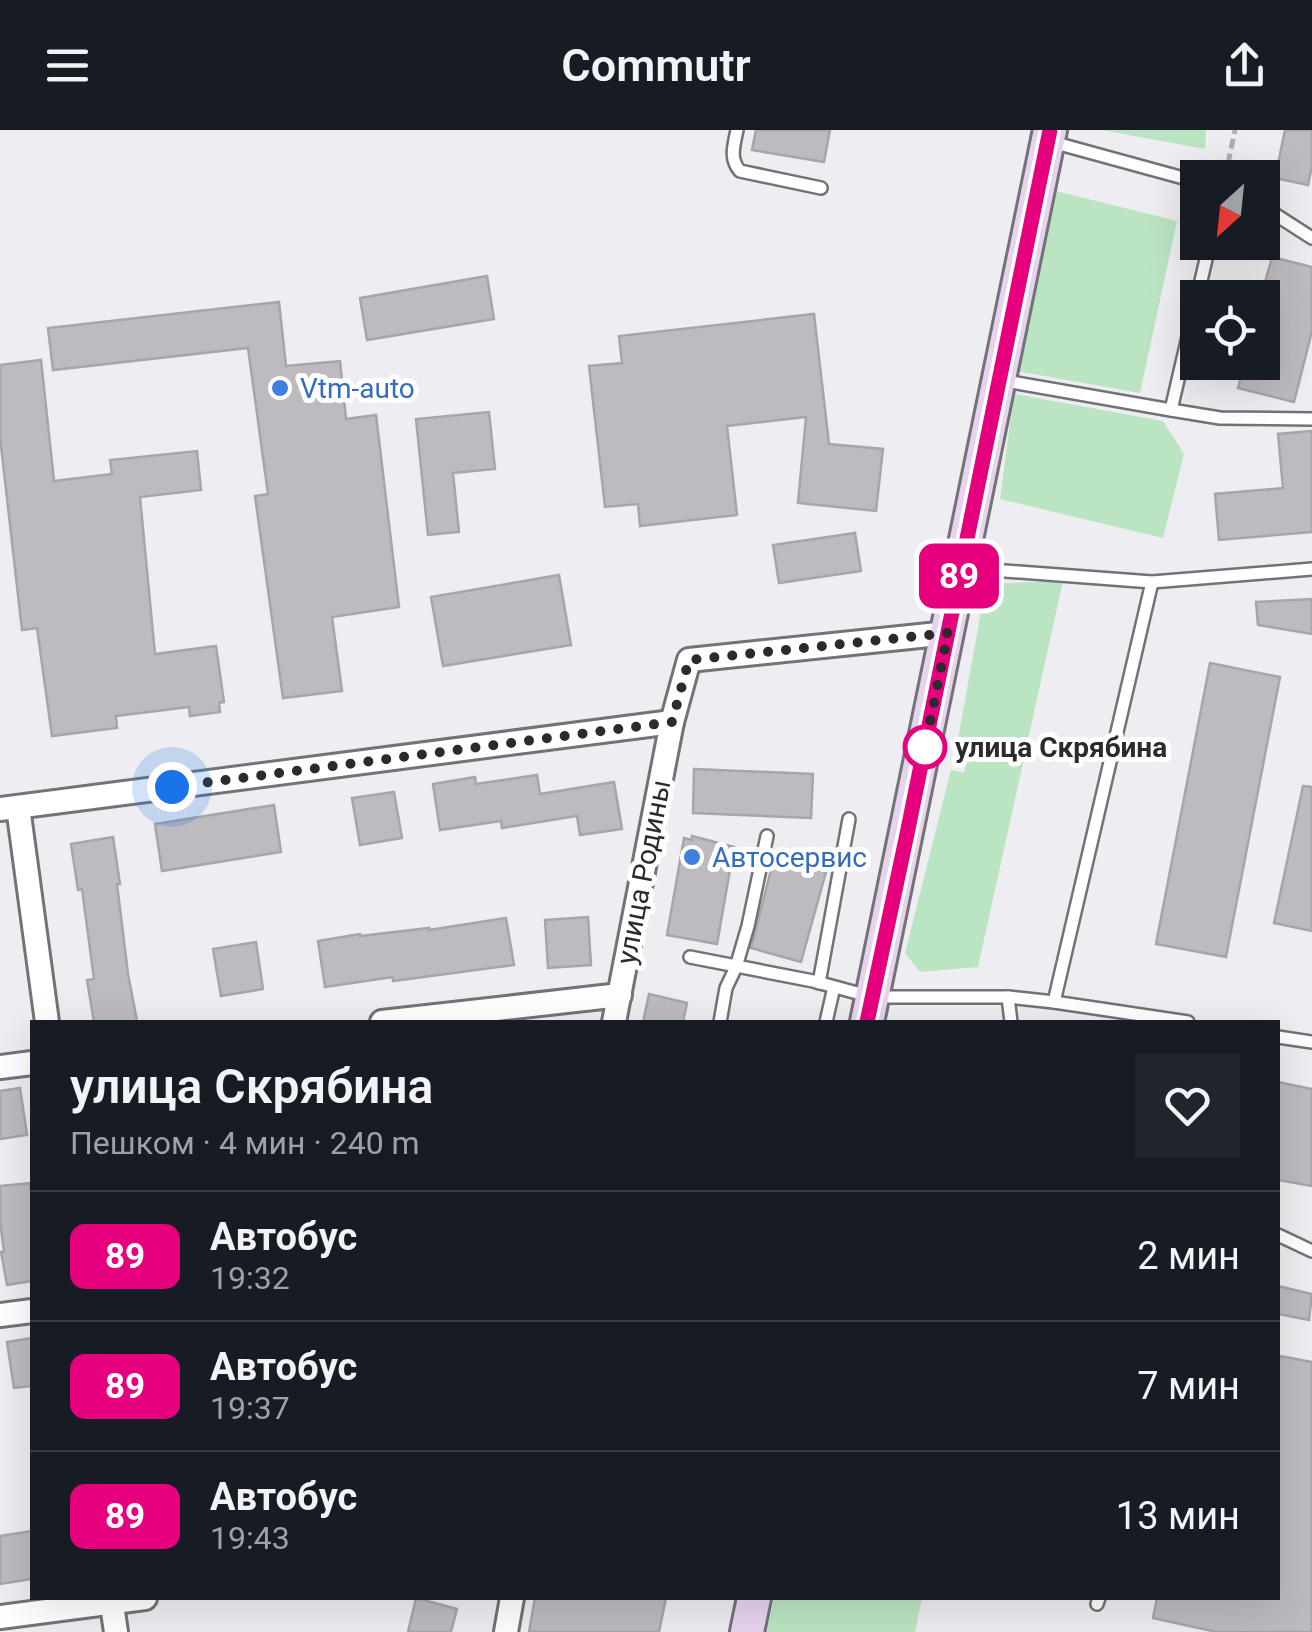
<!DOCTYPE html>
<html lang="ru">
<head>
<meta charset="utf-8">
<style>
  :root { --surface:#171b24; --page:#20242c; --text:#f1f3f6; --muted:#9ea1a6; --line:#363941 }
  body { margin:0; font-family:Roboto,sans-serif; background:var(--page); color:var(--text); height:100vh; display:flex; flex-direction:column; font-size:38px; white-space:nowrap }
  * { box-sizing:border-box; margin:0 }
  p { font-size:32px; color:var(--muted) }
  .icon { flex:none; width:55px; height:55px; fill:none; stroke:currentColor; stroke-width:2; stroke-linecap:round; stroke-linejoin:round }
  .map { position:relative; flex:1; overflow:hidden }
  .side { position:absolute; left:30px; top:890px; width:1250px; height:580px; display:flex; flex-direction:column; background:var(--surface); border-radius:0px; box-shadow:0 10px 40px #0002 }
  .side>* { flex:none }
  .badge { padding:0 20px; border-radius:15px; font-size:35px; line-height:65px }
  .needle { width:65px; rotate:207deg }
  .tools { position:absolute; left:1180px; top:30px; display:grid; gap:20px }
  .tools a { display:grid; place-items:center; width:100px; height:100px; border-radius:0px; background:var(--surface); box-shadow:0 10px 40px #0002; font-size:50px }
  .you { position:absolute; width:50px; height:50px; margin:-25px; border:8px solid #fff; border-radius:50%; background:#1a73e8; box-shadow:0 0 0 15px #1a73e833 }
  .map>.badge { position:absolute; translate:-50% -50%; box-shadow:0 0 0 5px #fff }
  .round { display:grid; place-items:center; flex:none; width:105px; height:105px; border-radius:0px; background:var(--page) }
  .summary { display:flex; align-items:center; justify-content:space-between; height:170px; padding:0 40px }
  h1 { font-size:48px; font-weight:600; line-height:75px }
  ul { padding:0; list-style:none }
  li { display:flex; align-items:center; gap:30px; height:130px; padding:0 40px; border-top:2px solid var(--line) }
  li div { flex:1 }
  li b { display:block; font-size:38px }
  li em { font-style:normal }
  li .badge { min-width:110px; font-weight:700; text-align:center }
  header { display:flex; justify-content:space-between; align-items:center; height:130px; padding:0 40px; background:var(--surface); font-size:45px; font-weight:600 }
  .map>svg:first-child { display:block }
</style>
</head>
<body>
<header><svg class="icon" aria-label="menu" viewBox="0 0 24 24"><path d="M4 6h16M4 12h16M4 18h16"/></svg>Commutr<svg class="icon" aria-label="share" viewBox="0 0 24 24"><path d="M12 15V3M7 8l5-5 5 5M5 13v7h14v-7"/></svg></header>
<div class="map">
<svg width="1312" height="1502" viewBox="0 0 1312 1502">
  <rect width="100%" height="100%" fill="#eeedf1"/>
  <g fill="#bbe4c2">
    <polygon points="1102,0 1206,0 1205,19"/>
    <polygon points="1056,61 1177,91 1140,263 1016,241"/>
    <polygon points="1014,264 1163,291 1184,324 1163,408 1000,369"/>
    <polygon points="1063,451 978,837 920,842 905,823 951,640 964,643 970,618 957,614 986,454"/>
    <polygon points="774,1468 922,1468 915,1502 767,1502"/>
  </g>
  <g fill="#bdbbc0" stroke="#a6a5a9" stroke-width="2.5">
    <polygon points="756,0 830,0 824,32 752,20"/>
    <polygon points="1285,0 1312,0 1312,36 1308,55 1275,48"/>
    <polygon points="1272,127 1312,137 1312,201 1294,272 1238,258 1245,232 1262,232 1262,163"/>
    <polygon points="487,146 494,189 367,210 360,168"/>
    <polygon points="279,172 286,236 340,231 346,289 376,285 399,477 332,487 342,561 283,568 255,366 268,364 248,218 53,240 48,198"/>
    <polygon points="814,184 829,314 883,319 876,381 798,373 806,287 727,296 737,385 640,396 638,374 605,377 589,236 622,233 619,206"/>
    <polygon points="41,230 54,351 112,344 110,330 197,321 201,360 140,367 155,524 216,516 224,572 219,573 220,582 190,586 189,577 116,586 117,598 52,606 37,498 22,500 0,307 0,235"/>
    <polygon points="489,282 495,339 453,343 459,402 428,405 416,289"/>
    <polygon points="1312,301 1312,402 1219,410 1215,364 1283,358 1278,304"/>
    <polygon points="855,403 861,441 779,453 773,415"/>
    <polygon points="559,445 571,515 443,536 431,467"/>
    <polygon points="1312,469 1312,504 1258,495 1256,472"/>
    <polygon points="1210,533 1280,547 1226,827 1156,814"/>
    <polygon points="694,639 813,644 811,688 693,683"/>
    <polygon points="537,645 540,664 614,652 622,699 580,705 577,686 502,698 501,691 440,700 433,654 475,647 476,654"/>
    <polygon points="1303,656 1312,657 1312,801 1274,793"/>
    <polygon points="394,662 402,708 360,715 352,668"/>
    <polygon points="274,675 281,722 162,741 155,694"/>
    <polygon points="692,706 734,717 717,814 667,805 684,708 692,710"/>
    <polygon points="113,707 120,754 117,754 128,844 137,891 94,892 87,850 94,849 82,759 78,760 71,714"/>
    <polygon points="774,728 826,742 801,832 751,818"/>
    <polygon points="588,787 591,835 548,838 545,790"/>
    <polygon points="506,788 514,835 393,851 393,847 325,857 318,811 360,804 360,806 429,798 429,800"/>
    <polygon points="256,812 263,859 221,866 213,819"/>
    <polygon points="649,864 687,873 683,892 643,892"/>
    <polygon points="1278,952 1312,959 1312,1056 1278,1050"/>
    <polygon points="20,958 27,1005 0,1009 0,961"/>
    <polygon points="30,1053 32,1071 32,1151 7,1155 1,1122 4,1122 0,1091 0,1056"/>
    <polygon points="1278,1156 1312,1164 1309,1190 1278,1184"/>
    <polygon points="32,1208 32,1256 14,1258 7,1212"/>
    <polygon points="1280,1226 1312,1232 1312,1502 1217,1502 1153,1488 1157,1468 1278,1468 1278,1239"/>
    <polygon points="32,1401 32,1449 0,1454 0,1406"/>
    <polygon points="416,1468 457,1479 451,1502 408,1502"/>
    <polygon points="535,1468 666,1468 659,1502 529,1502"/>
  </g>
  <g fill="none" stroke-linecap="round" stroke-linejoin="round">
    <g stroke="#737276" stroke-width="16">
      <g id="lane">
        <path d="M737 0C734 15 729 29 740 41L821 58"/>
        <polyline points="1052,12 1198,52"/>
        <polyline points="1262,76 1312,108"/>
        <polyline points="1000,250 1171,280 1210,112"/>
        <polyline points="1171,280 1220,288 1312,289"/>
        <polyline points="965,438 1152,452 1312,439"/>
        <polyline points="690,827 813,851 872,867 1008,867 1054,872 1188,892"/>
        <polyline points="819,853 849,689"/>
        <polyline points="1008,867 1011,892"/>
        <polyline points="1054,872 1152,452"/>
        <polyline points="720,892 726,858 736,837 748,796 767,706"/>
        <polyline points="826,892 834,857"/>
        <polyline points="1278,907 1312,912"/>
        <polyline points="1278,1105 1312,1121"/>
        <polyline points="1097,1474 1099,1468"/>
      </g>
    </g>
    <g stroke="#737276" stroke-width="28">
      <g id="street">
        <polyline points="18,677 47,892"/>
        <polyline points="0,679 672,592 689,530 948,503"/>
        <polyline points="382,892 620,865"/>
        <polyline points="614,892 672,592"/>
        <polyline points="0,937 32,933"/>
        <polyline points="0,1185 32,1181"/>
        <polyline points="111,1468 116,1502"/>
        <polyline points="0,1487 145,1468"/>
        <polyline points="506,1502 512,1468"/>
      </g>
    </g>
    <g stroke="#737276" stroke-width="38">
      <g id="secondary">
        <polyline points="867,892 1050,0"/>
        <polyline points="747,1502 754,1468"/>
      </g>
    </g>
    <polyline stroke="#b0afb2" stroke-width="5" stroke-dasharray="10 5" stroke-linecap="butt" points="1225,48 1235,0"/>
    <use href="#lane" stroke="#fff" stroke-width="11"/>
    <use href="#street" stroke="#fff" stroke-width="22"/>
    <use href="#secondary" stroke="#e7d3ee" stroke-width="32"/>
  </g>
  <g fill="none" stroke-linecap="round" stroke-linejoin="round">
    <g stroke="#fff" stroke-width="22">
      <polyline id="line" points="867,892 907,704 1050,0"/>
    </g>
    <use href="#line" stroke="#e6007e" stroke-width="15"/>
    <polyline stroke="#2b2a2c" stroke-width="10" stroke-dasharray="0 18" points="172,657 672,592 689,530 948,503 925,617"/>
  </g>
  <g fill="#3f7fe0" stroke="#fff" stroke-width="4">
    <circle cx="280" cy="258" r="10"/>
    <circle cx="692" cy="727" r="10"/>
  </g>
  <circle fill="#fff" stroke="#e6007e" stroke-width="5" cx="925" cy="617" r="20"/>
  <g text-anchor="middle" stroke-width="10" stroke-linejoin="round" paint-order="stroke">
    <g font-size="28" fill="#366cbe" stroke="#fff" text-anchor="start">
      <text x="300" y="268">Vtm-auto</text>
      <text x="712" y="737">Автосервис</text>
    </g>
    <g font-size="28" font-weight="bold" fill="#2b2a2c" stroke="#fff" text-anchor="start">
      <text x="955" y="627">улица Скрябина</text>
    </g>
    <g font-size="28" fill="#2b2a2c" stroke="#fff">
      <text transform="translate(643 742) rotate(-79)" y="10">улица Родины</text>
    </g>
  </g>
</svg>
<div class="tools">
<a><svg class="needle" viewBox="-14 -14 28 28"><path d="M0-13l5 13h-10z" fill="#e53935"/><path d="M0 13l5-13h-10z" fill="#9ea1a6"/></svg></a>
<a><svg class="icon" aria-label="locate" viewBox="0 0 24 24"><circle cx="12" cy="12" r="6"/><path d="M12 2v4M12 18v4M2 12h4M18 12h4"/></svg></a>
</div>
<div class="you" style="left:172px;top:657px"></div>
<b class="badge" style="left:959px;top:446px;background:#e6007e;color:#fff">89</b>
<section class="side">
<div class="summary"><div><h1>улица Скрябина</h1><p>Пешком · 4 мин · 240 m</p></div><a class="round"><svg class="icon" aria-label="heart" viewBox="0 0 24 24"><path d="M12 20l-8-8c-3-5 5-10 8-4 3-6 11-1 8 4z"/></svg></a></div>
<ul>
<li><span class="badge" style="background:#e6007e;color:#fff">89</span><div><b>Автобус</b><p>19:32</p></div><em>2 мин</em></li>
<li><span class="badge" style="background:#e6007e;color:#fff">89</span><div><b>Автобус</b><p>19:37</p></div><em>7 мин</em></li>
<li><span class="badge" style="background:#e6007e;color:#fff">89</span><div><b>Автобус</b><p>19:43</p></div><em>13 мин</em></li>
</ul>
</section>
</div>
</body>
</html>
